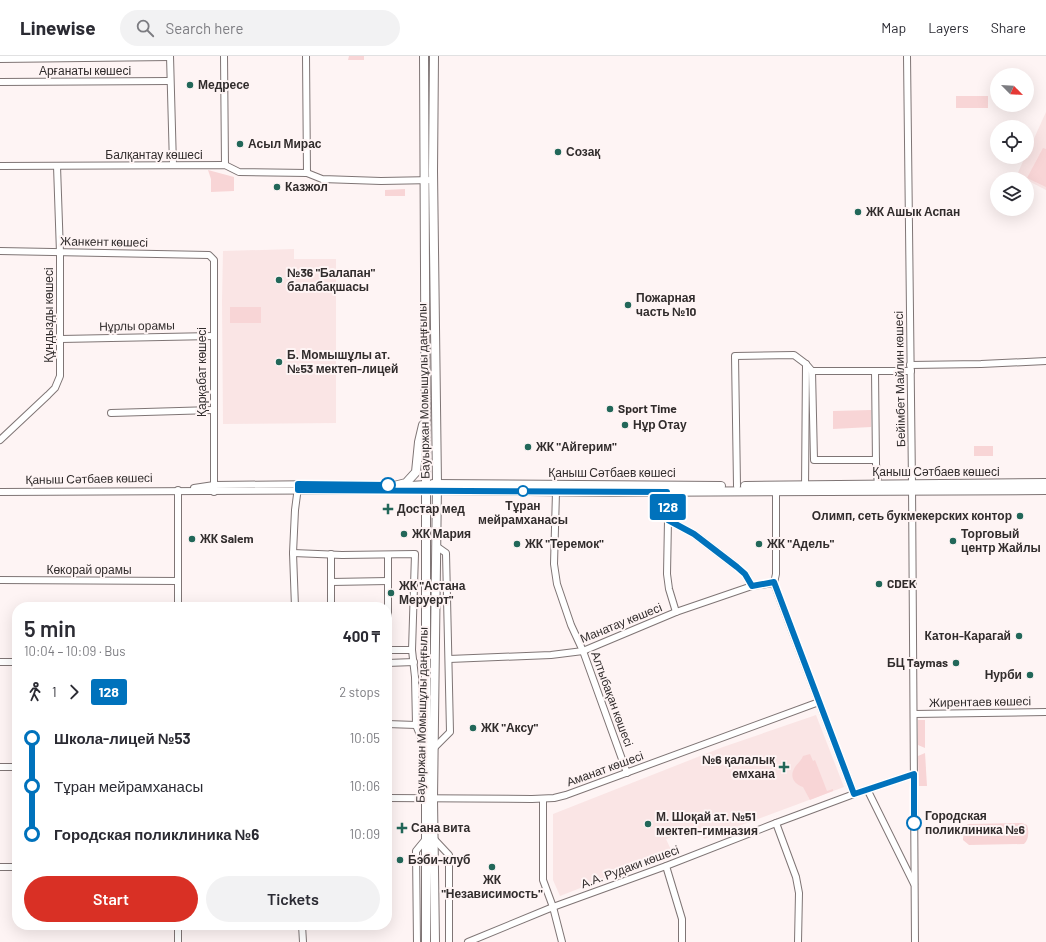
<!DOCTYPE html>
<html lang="en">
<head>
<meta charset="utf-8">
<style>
  :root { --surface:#fff; --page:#f2f2f3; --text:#2b2b33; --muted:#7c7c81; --line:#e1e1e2; --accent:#d93025 }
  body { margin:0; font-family:Barlow,sans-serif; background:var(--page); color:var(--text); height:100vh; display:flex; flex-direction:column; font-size:15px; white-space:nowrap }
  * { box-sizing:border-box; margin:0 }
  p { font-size:13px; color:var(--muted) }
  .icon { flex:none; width:22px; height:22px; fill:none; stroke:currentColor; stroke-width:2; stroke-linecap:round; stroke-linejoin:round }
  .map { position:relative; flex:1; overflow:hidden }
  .side { position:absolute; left:12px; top:546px; width:380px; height:328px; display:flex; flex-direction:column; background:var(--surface); border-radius:16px; box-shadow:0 4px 16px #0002 }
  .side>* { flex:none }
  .badge { padding:0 8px; border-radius:3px; font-size:14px; line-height:26px }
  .needle { width:26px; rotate:114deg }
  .tools { position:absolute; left:990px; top:12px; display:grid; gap:8px }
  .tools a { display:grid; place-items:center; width:44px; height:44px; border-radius:50%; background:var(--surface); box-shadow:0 4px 16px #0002; font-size:20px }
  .map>.badge { position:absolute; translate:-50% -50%; box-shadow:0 0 0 2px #fff }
  .legs { display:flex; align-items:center; gap:6px; height:44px; padding:0 12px; font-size:13px }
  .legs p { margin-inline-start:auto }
  .overview { display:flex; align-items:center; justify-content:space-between; height:68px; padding:0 12px }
  h1 { font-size:22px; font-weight:600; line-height:30px }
  .primary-button { display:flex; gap:8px; margin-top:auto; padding:8px 12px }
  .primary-button a { flex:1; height:46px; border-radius:24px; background:var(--accent); color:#fff; font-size:16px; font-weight:600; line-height:46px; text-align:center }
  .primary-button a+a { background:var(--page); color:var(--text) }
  ul { padding:0 12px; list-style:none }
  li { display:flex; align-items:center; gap:14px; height:48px; font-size:15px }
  li i { display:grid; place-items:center; width:6px; height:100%; margin:0 5px; background:currentColor }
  li i::after { content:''; width:10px; height:10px; margin:-5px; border:3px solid; border-radius:50%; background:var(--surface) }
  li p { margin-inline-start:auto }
  li:first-child i { background:linear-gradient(#0000 50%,currentColor 0) }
  li:last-child i { background:linear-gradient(currentColor 50%,#0000 0) }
  header { display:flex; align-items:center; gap:24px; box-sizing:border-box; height:56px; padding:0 20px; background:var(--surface); border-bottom:1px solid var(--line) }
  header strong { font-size:19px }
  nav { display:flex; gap:22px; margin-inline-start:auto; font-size:14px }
  .search { width:280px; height:36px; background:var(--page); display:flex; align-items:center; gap:10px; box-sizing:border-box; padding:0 14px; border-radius:22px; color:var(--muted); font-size:15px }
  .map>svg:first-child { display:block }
</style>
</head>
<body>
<header>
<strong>Linewise</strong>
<div class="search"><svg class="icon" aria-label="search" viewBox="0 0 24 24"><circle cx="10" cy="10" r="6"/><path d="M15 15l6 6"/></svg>Search here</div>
<nav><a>Map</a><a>Layers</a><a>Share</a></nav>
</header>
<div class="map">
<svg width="1046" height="886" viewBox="0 0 1046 886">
  <rect width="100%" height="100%" fill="#fef4f4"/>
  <g fill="#fae5e5">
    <polygon points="1046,56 1046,134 1017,119 1025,101 1027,101 1027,98"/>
    <polygon points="294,193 294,203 336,203 336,367 223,368 222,245 223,195"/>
    <polygon points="816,659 844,731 704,783 699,772 666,783 672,796 560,840 553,824 553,758 723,691"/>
  </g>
  <g fill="#f8d5d6">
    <polygon points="349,0 364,0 364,4 348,4"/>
    <rect x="956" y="40" width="32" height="12"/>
    <polygon points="1043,92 1046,93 1046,131 1027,122"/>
    <polygon points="208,114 234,121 234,135 211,136 211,123"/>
    <polygon points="405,133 405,140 385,140 385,134"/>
    <rect x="230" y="251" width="31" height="16"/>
    <polygon points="871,354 871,371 833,373 833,355"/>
    <rect x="974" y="390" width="19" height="10"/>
    <polygon points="918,664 925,664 925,692 918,689"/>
    <polygon points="925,697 927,730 919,730 918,700"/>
    <path d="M810 698 813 705 815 704 827 735 833 733V735L810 744 803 731C796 729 789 722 794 713 796 708 800 707 803 700Z"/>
    <path d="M1022 767 1027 769C1029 775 1029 784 1024 788L969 789 963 784 964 771 968 768Z"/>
  </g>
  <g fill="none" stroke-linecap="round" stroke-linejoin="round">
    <g stroke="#7f7575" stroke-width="8">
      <g id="minor">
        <polyline points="170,0 173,109"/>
        <polyline points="224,0 225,109"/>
        <polyline points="306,0 307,117"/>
        <polyline points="907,0 912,428 915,886"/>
        <polyline points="0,3 170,1"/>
        <polyline points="0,26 170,25"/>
        <polyline points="0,110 225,109 239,116 307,117"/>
        <polyline points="307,117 322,123 381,125 434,124"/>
        <polyline points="0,195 209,199 214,204 214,436"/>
        <polyline points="61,283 213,280"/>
        <polyline points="910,309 981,308 1046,305"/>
        <polyline points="812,315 814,404 876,404"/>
        <polyline points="875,315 876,408 878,428"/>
        <polyline points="111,357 213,354"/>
        <polyline points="0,384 48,339 55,332 60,320 60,197 57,110"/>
        <polyline points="737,430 735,300 794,299 806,308 812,315 911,315"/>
        <polyline points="194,432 214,429 325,428 394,430 426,428"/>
        <polyline points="667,432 668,464 694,478 737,511 745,518 752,530"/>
        <polyline points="805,433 806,308"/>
        <polyline points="0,436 426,434"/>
        <polyline points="556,436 554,508 557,528 571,569 583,595 627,717"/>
        <polyline points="776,436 776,518 774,527 854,738"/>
        <polyline points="668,464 667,518 669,533 676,556"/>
        <polyline points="293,497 342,499 415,498 412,594 415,621 416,669 425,691"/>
        <polyline points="331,498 331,551"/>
        <polyline points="388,499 388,594"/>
        <polyline points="0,524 178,525"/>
        <polyline points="331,526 388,525"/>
        <polyline points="178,551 178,434"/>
        <polyline points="295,551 293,497 295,454 298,431"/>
        <polyline points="387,594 412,594"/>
        <polyline points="449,603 551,599 583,595 676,556 752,530 774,527"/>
        <polyline points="0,606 17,606"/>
        <polyline points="387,607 414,606"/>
        <polyline points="914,658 1046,656"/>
        <polyline points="387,668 416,669"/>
        <polyline points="433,693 450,676 446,497 436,490"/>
        <polyline points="0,711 17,711"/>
        <polyline points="868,735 914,828"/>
        <polyline points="387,742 532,743 554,742 566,739 819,646"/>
        <polyline points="543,744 543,824 553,851 562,886"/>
        <polyline points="776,767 796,821 799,837 798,886"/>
        <polyline points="434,783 449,799 449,886"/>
        <polyline points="666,810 682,863 682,886"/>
        <polyline points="0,811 17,811"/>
        <polyline points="178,869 178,886"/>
        <polyline points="302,869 303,886"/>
        <polyline points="417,886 416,795 425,784"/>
        <polyline points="468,886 553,851 666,810 776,767 854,738 914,718"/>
      </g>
    </g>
    <g stroke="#7f7575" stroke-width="10">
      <g id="major">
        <polyline points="424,0 426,428 426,886"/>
        <polyline points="434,0 433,115 437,428 433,743 435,886"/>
        <polyline points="433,428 721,430"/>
        <polyline points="394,430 406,427 416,416 419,386 423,369"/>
        <polyline points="745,430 1046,427"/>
        <polyline points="433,434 613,436 1046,434"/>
      </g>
    </g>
    <use href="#minor" stroke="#fff" stroke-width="6"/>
    <use href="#major" stroke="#fff" stroke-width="8"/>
  </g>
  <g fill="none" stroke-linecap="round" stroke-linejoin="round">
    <g stroke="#fff" stroke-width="9">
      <polyline id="line-1" points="388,429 298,428 298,434 667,436 668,464 694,478 737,511 745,518 752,530 774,526 854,738 914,718 914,767"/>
    </g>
    <use href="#line-1" stroke="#0072bc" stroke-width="6"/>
  </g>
  <g fill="#226759" stroke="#fef4f4" stroke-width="1.5">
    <circle cx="190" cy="29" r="4"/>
    <circle cx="240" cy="88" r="4"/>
    <circle cx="558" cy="96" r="4"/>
    <circle cx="277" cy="131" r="4"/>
    <circle cx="858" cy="156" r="4"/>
    <circle cx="279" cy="224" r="4"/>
    <circle cx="628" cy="249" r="4"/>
    <circle cx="279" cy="306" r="4"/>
    <circle cx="610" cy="353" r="4"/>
    <circle cx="625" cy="369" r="4"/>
    <circle cx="528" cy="391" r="4"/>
    <path d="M386 447h4v4h4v4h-4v4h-4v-4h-4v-4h4z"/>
    <circle cx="1020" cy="460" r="4"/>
    <circle cx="404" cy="478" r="4"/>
    <circle cx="192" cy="483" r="4"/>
    <circle cx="953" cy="485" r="4"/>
    <circle cx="517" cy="488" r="4"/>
    <circle cx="759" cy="488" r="4"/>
    <circle cx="879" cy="528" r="4"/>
    <circle cx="391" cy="537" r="4"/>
    <circle cx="1019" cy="580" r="4"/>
    <circle cx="956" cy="607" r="4"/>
    <circle cx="1030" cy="619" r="4"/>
    <circle cx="473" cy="672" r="4"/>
    <path d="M782 705h4v4h4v4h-4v4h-4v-4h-4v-4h4z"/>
    <circle cx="648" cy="768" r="4"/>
    <path d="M400 766h4v4h4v4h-4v4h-4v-4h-4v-4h4z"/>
    <circle cx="400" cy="804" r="4"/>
    <circle cx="492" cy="811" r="4"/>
  </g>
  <g fill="#fff" stroke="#0072bc" stroke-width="2">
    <circle cx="388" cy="429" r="7"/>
    <circle cx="523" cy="435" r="5"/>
    <circle cx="914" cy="767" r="7"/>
  </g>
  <g text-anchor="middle" stroke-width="4" stroke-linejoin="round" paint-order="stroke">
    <g font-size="12" fill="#312c2c" stroke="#fef4f4">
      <text x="85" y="19">Арғанаты көшесі</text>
      <text x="154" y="103">Балқантау көшесі</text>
      <text transform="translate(104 186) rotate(1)" y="4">Жанкент көшесі</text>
      <text transform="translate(49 259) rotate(-90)" y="4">Құндызды көшесі</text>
      <text transform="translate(137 270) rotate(-1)" y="4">Нұрлы орамы</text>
      <text transform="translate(202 316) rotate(-90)" y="4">Қарқабат көшесі</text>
      <text transform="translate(900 323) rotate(-91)" y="4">Бейімбет Майлин көшесі</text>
      <text transform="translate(424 335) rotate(-91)" y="4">Бауыржан Момышұлы даңғылы</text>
      <text x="936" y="420">Қаныш Сәтбаев көшесі</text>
      <text x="612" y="421">Қаныш Сәтбаев көшесі</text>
      <text transform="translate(89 423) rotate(-1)" y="4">Қаныш Сәтбаев көшесі</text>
      <text x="89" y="518">Көкорай орамы</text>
      <text transform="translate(621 567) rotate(-22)" y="4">Манатау көшесі</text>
      <text transform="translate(612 643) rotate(70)" y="4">Алтыбақан көшесі</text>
      <text transform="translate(980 646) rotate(-1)" y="4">Жирентаев көшесі</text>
      <text transform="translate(422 659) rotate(-89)" y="4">Бауыржан Момышұлы даңғылы</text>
      <text transform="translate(605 713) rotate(-20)" y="4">Аманат көшесі</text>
      <text transform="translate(630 811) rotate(-20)" y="4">А.А. Рудаки көшесі</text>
    </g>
    <g font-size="12" font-weight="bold" fill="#312c2c" stroke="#fef4f4" text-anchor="start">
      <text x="198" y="33">Медресе</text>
      <text x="248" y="92">Асыл Мирас</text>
      <text x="566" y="100">Созақ</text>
      <text x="285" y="135">Казжол</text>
      <text x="866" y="160">ЖК Ашык Аспан</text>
      <text x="287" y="221">№36 "Балапан"<tspan x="287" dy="14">балабақшасы</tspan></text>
      <text x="636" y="246">Пожарная<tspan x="636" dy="14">часть №10</tspan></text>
      <text x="287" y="303">Б. Момышұлы ат.<tspan x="287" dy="14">№53 мектеп-лицей</tspan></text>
      <text x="618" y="357">Sport Time</text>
      <text x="633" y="373">Нұр Отау</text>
      <text x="536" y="395">ЖК "Айгерим"</text>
      <text x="397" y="457">Достар мед</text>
      <text x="1012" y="464" text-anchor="end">Олимп, сеть букмекерских контор</text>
      <text x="412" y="482">ЖК Мария</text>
      <text x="961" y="482">Торговый<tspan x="961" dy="14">центр Жайлы</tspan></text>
      <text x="200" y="487">ЖК Salem</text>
      <text x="525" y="492">ЖК "Теремок"</text>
      <text x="767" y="492">ЖК "Адель"</text>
      <text x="887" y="532">CDEK</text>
      <text x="399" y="534">ЖК "Астана<tspan x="399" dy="14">Меруерт"</tspan></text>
      <text x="1011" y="584" text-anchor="end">Катон-Карагай</text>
      <text x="948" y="611" text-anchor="end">БЦ Taymas</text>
      <text x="1022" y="623" text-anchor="end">Нурби</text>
      <text x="481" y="676">ЖК "Аксу"</text>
      <text x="775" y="708" text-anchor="end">№6 қалалық<tspan x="775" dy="14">емхана</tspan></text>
      <text x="656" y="765">М. Шоқай ат. №51<tspan x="656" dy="14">мектеп-гимназия</tspan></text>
      <text x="411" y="776">Сана вита</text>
      <text x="408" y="808">Бэби-клуб</text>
      <text x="492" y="828" text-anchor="middle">ЖК<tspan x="492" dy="14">"Независимость"</tspan></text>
    </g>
    <g font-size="12" font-weight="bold" fill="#312c2c" stroke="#fef4f4">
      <text x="523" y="454">Тұран<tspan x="523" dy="14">мейрамханасы</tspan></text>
      <text x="925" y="764" text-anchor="start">Городская<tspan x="925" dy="14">поликлиника №6</tspan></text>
    </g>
  </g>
</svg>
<div class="tools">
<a><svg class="needle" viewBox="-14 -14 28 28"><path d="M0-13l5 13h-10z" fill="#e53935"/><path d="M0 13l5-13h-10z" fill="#7c7c81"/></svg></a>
<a><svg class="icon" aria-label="locate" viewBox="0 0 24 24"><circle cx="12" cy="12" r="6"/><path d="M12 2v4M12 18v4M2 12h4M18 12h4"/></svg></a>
<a><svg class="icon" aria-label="layers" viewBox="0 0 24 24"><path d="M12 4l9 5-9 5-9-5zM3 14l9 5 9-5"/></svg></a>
</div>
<b class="badge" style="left:668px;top:451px;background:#0072bc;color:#fff">128</b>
<section class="side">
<div class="overview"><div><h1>5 min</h1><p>10:04 – 10:09 · Bus</p></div><b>400 ₸</b></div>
<div class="legs"><svg class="icon" aria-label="walk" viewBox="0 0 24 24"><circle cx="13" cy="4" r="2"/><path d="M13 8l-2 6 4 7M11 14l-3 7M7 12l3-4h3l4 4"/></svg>1<svg class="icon" aria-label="forward" viewBox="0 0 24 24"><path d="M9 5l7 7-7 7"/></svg><b class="badge" style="background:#0072bc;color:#fff">128</b><p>2 stops</p></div>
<ul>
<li><i style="color:#0072bc"></i><b>Школа-лицей №53</b><p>10:05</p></li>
<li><i style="color:#0072bc"></i><span>Тұран мейрамханасы</span><p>10:06</p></li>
<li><i style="color:#0072bc"></i><b>Городская поликлиника №6</b><p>10:09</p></li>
</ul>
<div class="primary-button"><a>Start</a><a>Tickets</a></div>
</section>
</div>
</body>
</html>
